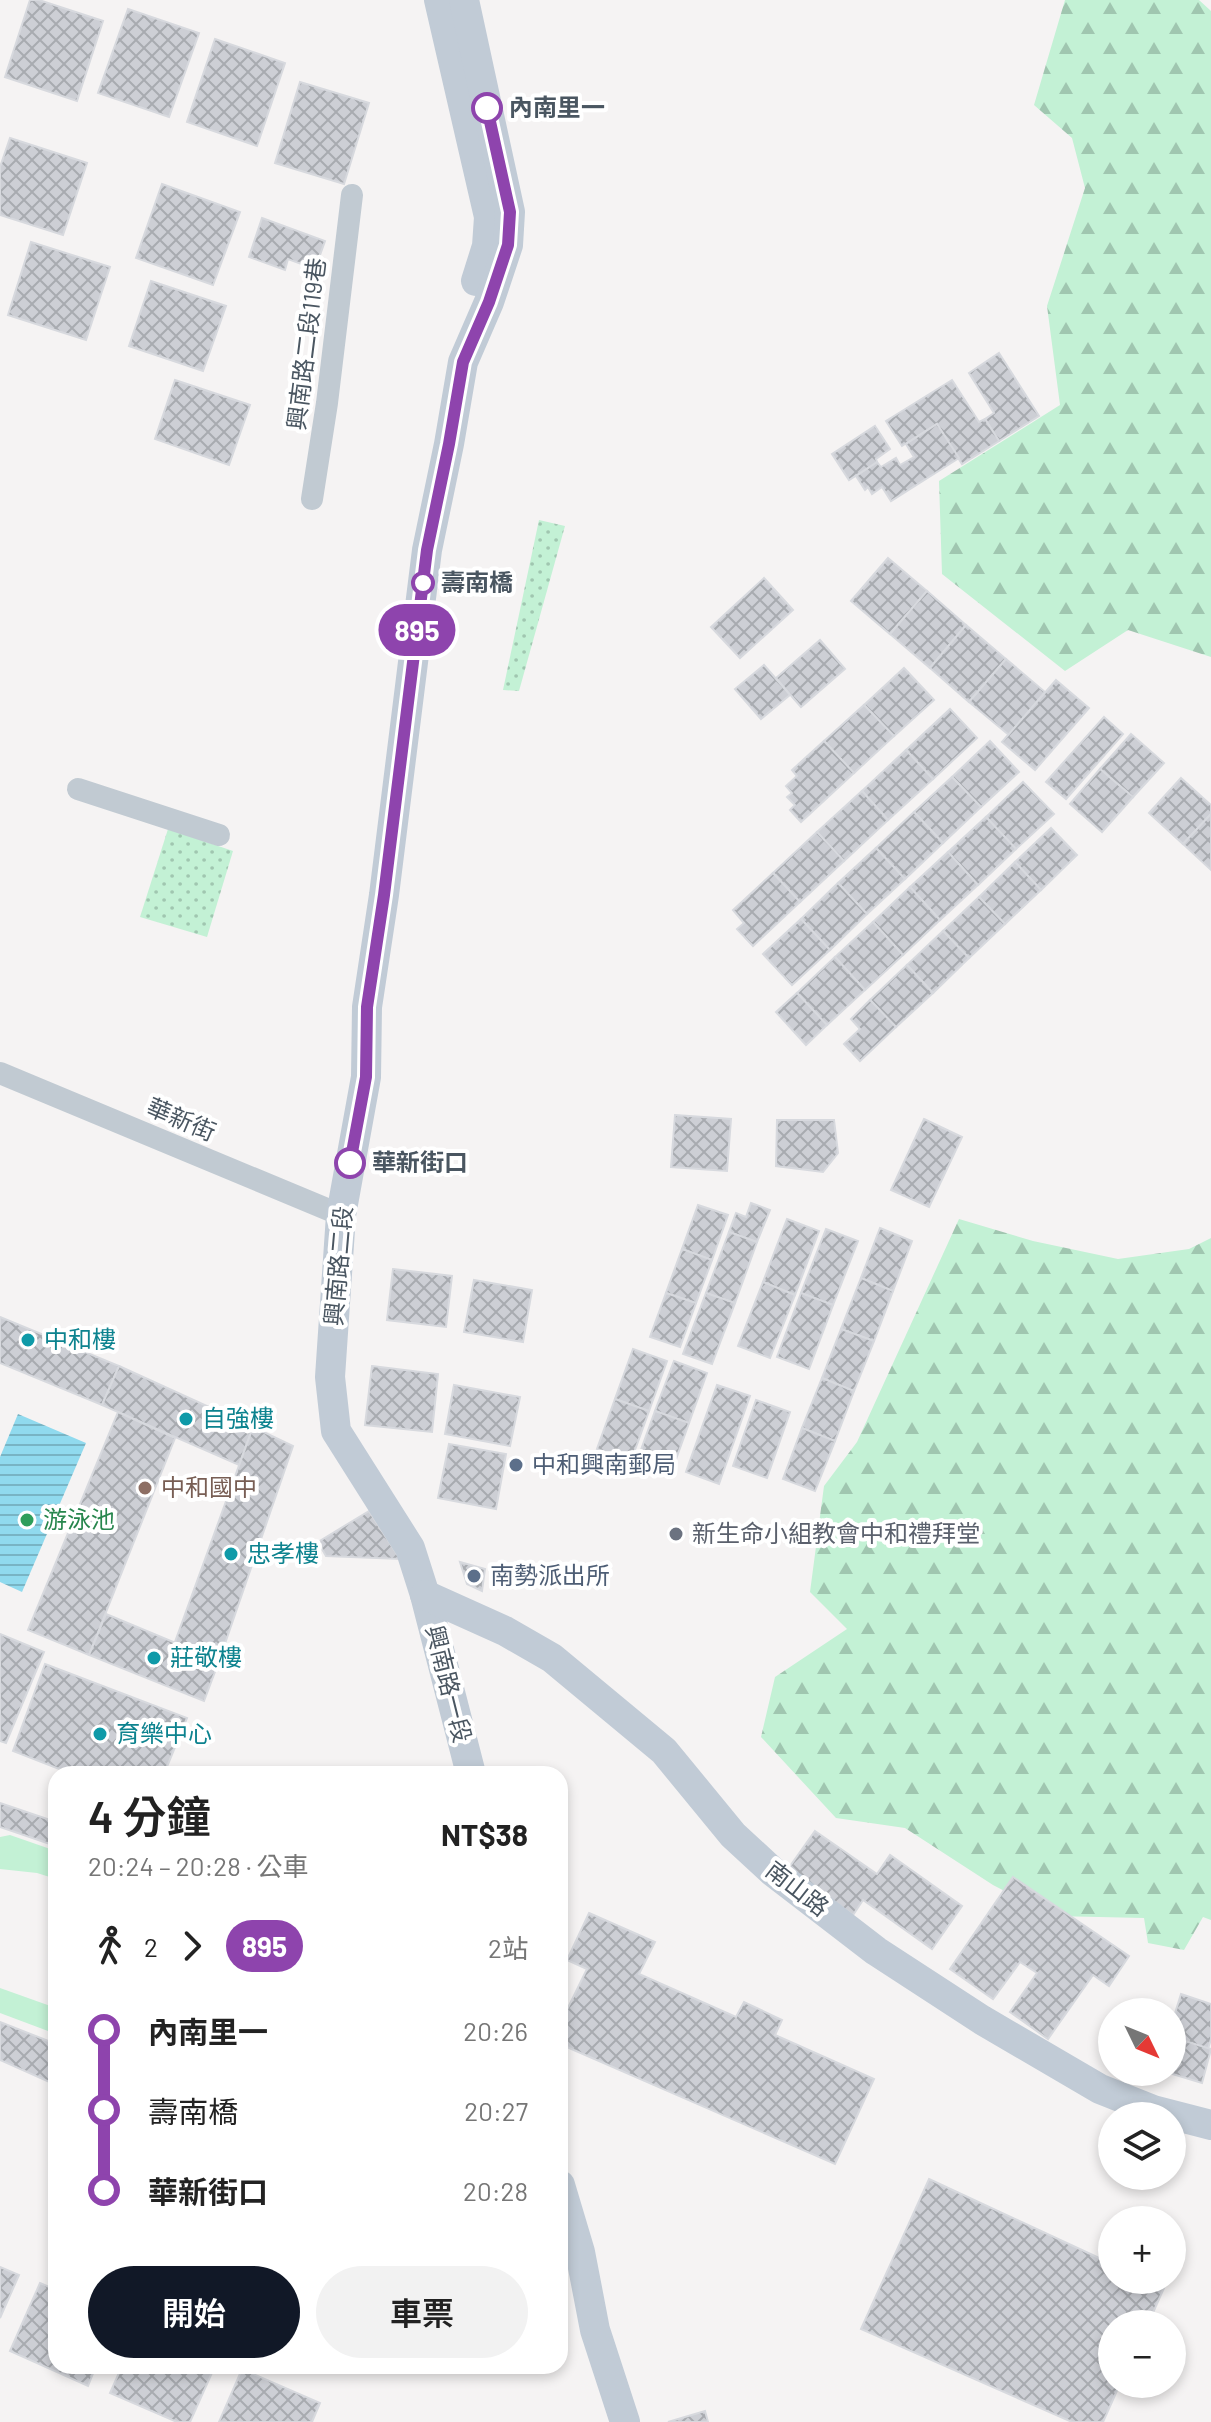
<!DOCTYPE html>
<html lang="zh-TW">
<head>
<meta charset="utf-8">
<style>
  :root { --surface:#fff; --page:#f2f2f2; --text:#222; --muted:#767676; --accent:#111827 }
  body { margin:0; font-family:Barlow,"Noto Sans TC",sans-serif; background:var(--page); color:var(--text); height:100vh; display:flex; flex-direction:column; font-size:30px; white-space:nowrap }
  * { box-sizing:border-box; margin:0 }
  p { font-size:26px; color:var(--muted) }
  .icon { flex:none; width:44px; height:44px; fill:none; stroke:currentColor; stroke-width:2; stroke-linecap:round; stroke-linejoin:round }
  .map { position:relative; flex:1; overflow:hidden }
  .sheet { position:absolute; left:48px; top:1766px; width:520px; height:608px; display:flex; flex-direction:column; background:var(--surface); border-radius:24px; box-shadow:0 4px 12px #0003 }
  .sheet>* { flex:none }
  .badge { padding:0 16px; border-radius:26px; font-size:28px; line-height:52px }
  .needle { width:52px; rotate:133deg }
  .fabs { position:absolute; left:1098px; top:1998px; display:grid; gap:16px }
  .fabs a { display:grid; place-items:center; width:88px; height:88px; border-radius:50%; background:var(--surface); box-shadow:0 4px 12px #0003; font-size:40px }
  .map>.badge { position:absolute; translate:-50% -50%; box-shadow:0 0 0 4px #fff }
  .legs { display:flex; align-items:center; gap:12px; height:88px; padding:0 40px; font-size:26px }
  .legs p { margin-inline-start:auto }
  .overview { display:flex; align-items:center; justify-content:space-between; height:136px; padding:0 40px }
  h1 { font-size:44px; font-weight:600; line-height:60px }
  .primary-button { display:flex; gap:16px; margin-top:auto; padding:16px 40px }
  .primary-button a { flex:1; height:92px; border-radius:48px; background:var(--accent); color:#fff; font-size:32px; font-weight:600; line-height:92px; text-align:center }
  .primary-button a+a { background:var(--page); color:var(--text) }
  ul { padding:0 40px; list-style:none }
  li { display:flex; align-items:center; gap:28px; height:80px; font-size:30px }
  li i { display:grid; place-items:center; width:12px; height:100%; margin:0 10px; background:currentColor }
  li i::after { content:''; width:20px; height:20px; margin:-10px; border:6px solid; border-radius:50%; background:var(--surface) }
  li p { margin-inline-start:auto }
  li:first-child i { background:linear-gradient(#0000 50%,currentColor 0) }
  li:last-child i { background:linear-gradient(currentColor 50%,#0000 0) }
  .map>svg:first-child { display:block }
</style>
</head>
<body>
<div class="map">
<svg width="1211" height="2422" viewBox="0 0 1211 2422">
  <defs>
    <pattern id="forest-firs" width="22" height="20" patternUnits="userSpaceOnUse" patternTransform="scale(2)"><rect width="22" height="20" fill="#c3f1d5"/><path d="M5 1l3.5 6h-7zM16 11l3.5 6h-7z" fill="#a0c6b0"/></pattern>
    <pattern id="park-dots" width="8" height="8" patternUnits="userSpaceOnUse" patternTransform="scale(2)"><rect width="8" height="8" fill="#c3f1d5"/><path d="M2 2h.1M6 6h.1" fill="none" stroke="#a0c6b0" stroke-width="1.8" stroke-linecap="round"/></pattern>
    <pattern id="water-rules" width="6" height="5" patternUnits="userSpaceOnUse" patternTransform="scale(2)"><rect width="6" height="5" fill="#90daee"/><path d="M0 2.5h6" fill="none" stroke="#78b4c4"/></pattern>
    <pattern id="building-cross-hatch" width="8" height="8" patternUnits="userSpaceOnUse" patternTransform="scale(2)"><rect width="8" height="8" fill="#cdcfd5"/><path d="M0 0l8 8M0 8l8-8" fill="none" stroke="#a8abb0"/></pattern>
  </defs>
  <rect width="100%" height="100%" fill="#f5f3f3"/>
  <g fill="url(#forest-firs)">
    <polygon points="1065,0 1199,0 1211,11 1211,657 1128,630 1065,671 942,574 939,481 1060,405 1047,306 1085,188 1072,138 1034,105"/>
    <polygon points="959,1219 1033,1241 1118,1259 1189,1249 1211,1238 1211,1920 1203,1917 1184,1950 1148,1943 1144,1918 1053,1916 993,1885 905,1828 836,1818 761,1737 775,1677 847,1629 810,1592 824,1486 857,1442"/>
  </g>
  <g fill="url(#park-dots)">
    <polygon points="539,520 565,526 519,691 503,690"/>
    <polygon points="168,829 233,851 207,937 140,917"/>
  </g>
  <g fill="#c3f1d5">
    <polygon points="10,1835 56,1851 56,1879 37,1873 0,1869 0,1837"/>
    <polygon points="0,1988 56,2008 56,2034 0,2013"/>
  </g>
  <polygon fill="url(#water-rules)" points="18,1414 86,1443 22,1592 0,1582 0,1457"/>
  <g fill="url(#building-cross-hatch)" stroke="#d7d9de" stroke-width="2">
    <polygon points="30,0 39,0 103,21 77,101 5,77"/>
    <polygon points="128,9 199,33 169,117 98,93"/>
    <polygon points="215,39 285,63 257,146 187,122"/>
    <polygon points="300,82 369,103 344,184 275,163"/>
    <polygon points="10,138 87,163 63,235 0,215 0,167"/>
    <polygon points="162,184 240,212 213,285 136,258"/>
    <polygon points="262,218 325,241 315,269 288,259 285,270 249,257"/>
    <polygon points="31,242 110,267 86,340 8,315"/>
    <polygon points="151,281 226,306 203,371 129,346"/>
    <polygon points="999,353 1039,416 999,441 985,419 994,413 969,373"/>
    <polygon points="175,380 250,405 229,465 155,439"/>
    <polygon points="952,380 979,422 985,419 999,441 962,464 937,424 902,446 886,421"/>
    <polygon points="937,424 959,458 891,501 882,487 872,494 868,487 865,490 856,476 877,462 881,467 896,458 900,465 914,457 906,444"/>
    <polygon points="875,426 890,449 876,459 877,462 849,480 832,454"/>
    <polygon points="888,558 927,591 890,634 851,601"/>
    <polygon points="764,578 793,610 740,658 711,627"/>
    <polygon points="927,591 966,625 930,668 890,634"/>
    <polygon points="966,625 1006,659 969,702 930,668"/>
    <polygon points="820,640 845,669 801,707 776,678"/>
    <polygon points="1006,659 1045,692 1009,735 969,702"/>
    <polygon points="764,665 790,695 761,719 735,689"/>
    <polygon points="904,668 934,700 894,736 864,705"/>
    <polygon points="1056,680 1089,708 1035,770 1002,742"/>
    <polygon points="864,705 894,736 854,773 824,741"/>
    <polygon points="950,709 977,738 933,779 906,750"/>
    <polygon points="1104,717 1123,734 1066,799 1046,782"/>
    <polygon points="1131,734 1164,763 1133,797 1100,769"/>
    <polygon points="824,741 854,773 801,822 790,810 795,805 787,797 792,793 786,786 797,776 792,770"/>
    <polygon points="990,741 1019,772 981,807 952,777"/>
    <polygon points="906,750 933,779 888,820 862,791"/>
    <polygon points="1100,769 1133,797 1102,832 1070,804"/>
    <polygon points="952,777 981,807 943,843 914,812"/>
    <polygon points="1181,778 1211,805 1211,814 1183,844 1149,813"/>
    <polygon points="1023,782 1054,814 1016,849 986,817"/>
    <polygon points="862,791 888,820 844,861 817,832"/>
    <polygon points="914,812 943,843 905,879 876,848"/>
    <polygon points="1211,814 1211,870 1183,844"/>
    <polygon points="986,817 1016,849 978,885 948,852"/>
    <polygon points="1051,828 1077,855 1041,890 1015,862"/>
    <polygon points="817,832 844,861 800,902 773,873"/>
    <polygon points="876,848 905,879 867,914 838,883"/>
    <polygon points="948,852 978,885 940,920 910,887"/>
    <polygon points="1015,862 1041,890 1005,924 979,897"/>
    <polygon points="773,873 800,902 753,946 737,929 744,923 733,910"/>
    <polygon points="838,883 867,914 830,950 801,919"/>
    <polygon points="910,887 940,920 903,955 873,922"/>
    <polygon points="979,897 1005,924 969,958 943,931"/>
    <polygon points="801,919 830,950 792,985 763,954"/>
    <polygon points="873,922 903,955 865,990 835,957"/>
    <polygon points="943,931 969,958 933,993 907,965"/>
    <polygon points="835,957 865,990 827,1025 797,993"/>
    <polygon points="907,965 933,993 896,1027 870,1000"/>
    <polygon points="797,993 827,1025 806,1045 776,1012"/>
    <polygon points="870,1000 896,1027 860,1061 844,1044 860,1029 851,1019"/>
    <polygon points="675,1115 731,1119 727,1171 671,1167"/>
    <polygon points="924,1119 962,1137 929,1207 891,1190"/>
    <polygon points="777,1120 834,1120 838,1153 823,1172 776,1166"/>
    <polygon points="751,1203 770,1210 757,1242 729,1232 736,1213 746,1217"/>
    <polygon points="698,1205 728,1215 712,1260 682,1249"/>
    <polygon points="787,1219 819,1231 795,1295 763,1282"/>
    <polygon points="880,1228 912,1241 893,1291 861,1278"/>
    <polygon points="826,1229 858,1241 833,1305 801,1293"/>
    <polygon points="729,1232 757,1242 735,1303 706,1293"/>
    <polygon points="682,1249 712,1260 696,1303 666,1293"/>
    <polygon points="393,1269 452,1276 446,1327 387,1320"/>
    <polygon points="861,1278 893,1291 874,1341 841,1329"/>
    <polygon points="474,1280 532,1290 523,1342 464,1332"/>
    <polygon points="763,1282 795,1295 770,1358 738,1346"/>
    <polygon points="666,1293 696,1303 680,1347 650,1337"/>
    <polygon points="706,1293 735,1303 712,1364 683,1354"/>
    <polygon points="801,1293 833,1305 809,1369 777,1357"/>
    <polygon points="0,1317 119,1366 102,1405 0,1363"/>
    <polygon points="841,1329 874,1341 854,1391 822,1378"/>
    <polygon points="633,1349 667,1361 649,1411 615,1399"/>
    <polygon points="674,1361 707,1373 689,1423 655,1411"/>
    <polygon points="119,1366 253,1427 239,1465 102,1405"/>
    <polygon points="372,1366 438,1374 432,1432 365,1425"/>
    <polygon points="822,1378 854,1391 835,1441 802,1428"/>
    <polygon points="454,1385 520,1397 510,1446 445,1434"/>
    <polygon points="717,1385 750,1396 719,1484 686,1472"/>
    <polygon points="615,1399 649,1411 631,1461 597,1449"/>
    <polygon points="756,1400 790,1412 767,1478 733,1466"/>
    <polygon points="655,1411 689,1423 671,1473 637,1461"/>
    <polygon points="118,1412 175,1438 89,1655 28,1630"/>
    <polygon points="253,1427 293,1446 219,1661 175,1642"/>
    <polygon points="802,1428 835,1441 815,1491 783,1479"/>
    <polygon points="449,1444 506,1454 496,1509 438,1498"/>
    <polygon points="369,1511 400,1559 326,1556 318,1542"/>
    <polygon points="460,1562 485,1569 482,1591 467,1584"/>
    <polygon points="106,1614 219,1661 204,1701 89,1655"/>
    <polygon points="0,1634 44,1652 6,1743 0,1741"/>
    <polygon points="45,1664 187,1718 164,1774 72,1774 13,1751"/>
    <polygon points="0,1803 56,1822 56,1846 0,1827"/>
    <polygon points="815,1831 877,1874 890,1855 962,1906 932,1949 863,1900 853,1915 788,1869"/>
    <polygon points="1013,1877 1129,1956 1109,1986 1093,1975 1048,2039 1010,2012 1037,1973 1020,1962 993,1999 950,1969"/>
    <polygon points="589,1913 655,1942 639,1974 736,2017 744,2002 782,2020 775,2035 874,2079 835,2164 560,2044 560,2024 587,1969 567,1960"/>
    <polygon points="1181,1994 1211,2004 1211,2039 1208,2049 1172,2037 1172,2023"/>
    <polygon points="0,2022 56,2044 56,2085 0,2060"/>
    <polygon points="1172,2037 1211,2049 1202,2083 1166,2072 1172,2072"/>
    <polygon points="929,2179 1112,2264 1112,2280 1147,2280 1164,2288 1148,2324 1112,2324 1112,2384 1120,2384 1103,2422 1072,2422 861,2329"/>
    <polygon points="0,2267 19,2275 0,2318"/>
    <polygon points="40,2283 56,2290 56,2366 96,2366 88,2386 10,2351"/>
    <polygon points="122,2366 215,2366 190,2422 177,2422 110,2393"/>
    <polygon points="242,2369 320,2403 312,2422 219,2422"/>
    <polygon points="705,2411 708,2422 668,2422"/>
  </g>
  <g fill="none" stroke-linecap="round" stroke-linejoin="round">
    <g stroke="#c1cad2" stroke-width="22">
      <polyline points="312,499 327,403 352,195"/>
      <polyline points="78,789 219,835"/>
      <polyline points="0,1073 341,1215"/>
    </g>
    <g stroke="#c1cbd6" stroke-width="30">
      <polyline points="439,0 489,217 487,246 476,281"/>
      <polyline points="464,0 510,212 508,245 489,302 463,362 449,444 427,550 384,895 367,1007 366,1077 341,1215 330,1377 336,1431 410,1548 425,1595 471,1774"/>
      <polyline points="425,1595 505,1631 552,1658 664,1751 733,1835 772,1871 876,1951 982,2020 1100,2089 1153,2110 1211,2125"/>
      <polyline points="560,2185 580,2252 595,2330 625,2422"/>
    </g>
  </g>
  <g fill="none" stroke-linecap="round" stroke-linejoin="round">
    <g stroke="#fff" stroke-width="18">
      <polyline id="line-1" points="350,1163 366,1077 367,1007 384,895 427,550 449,444 463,362 489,302 508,245 510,212 487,108"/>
    </g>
    <use href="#line-1" stroke="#8e44ad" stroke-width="12"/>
  </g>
  <g fill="#fff" stroke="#8e44ad" stroke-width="4">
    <circle cx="487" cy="108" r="14"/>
    <circle cx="423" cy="583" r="10"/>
    <circle cx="350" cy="1163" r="14"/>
  </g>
  <g fill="#0f9aa8" stroke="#fff" stroke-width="3">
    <circle cx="28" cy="1340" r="8"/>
    <circle cx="186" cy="1419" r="8"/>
    <circle cx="231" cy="1554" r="8"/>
    <circle cx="154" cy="1658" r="8"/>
    <circle cx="100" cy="1734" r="8"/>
  </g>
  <g fill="#5c6f8a" stroke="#fff" stroke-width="3">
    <circle cx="516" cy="1465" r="8"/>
    <circle cx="474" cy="1576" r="8"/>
  </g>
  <circle fill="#8d6e63" stroke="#fff" stroke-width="3" cx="145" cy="1488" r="8"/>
  <circle fill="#2e9e5b" stroke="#fff" stroke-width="3" cx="27" cy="1520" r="8"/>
  <circle fill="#6b7280" stroke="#fff" stroke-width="3" cx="676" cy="1534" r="8"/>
  <g text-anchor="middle" stroke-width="8" stroke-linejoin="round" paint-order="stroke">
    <g font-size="24" font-weight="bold" fill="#4a5661" stroke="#fff" text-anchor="start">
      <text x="509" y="116">內南里一</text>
      <text x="441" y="591">壽南橋</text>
      <text x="372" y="1171">華新街口</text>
    </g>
    <g font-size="24" fill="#4a5661" stroke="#fff">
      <text transform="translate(307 344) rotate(-83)" y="8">興南路二段119巷</text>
      <text transform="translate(181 1120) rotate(23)" y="8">華新街</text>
      <text transform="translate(339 1266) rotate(-85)" y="8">興南路二段</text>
      <text transform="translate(448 1684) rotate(76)" y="8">興南路一段</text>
      <text transform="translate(797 1889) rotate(38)" y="8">南山路</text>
    </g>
    <g font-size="24" fill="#0d838f" stroke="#fff" text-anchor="start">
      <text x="44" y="1348">中和樓</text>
      <text x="202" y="1427">自強樓</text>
      <text x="247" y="1562">忠孝樓</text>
      <text x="170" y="1666">莊敬樓</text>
      <text x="116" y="1742">育樂中心</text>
    </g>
    <g font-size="24" fill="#4e5e75" stroke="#fff" text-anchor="start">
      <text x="532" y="1473">中和興南郵局</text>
      <text x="490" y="1584">南勢派出所</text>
    </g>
    <g font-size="24" fill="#785e54" stroke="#fff" text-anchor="start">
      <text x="161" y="1496">中和國中</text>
    </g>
    <g font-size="24" fill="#27864d" stroke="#fff" text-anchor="start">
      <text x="43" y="1528">游泳池</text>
    </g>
    <g font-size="24" fill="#5b616d" stroke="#fff" text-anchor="start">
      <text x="692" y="1542">新生命小組教會中和禮拜堂</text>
    </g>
  </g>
</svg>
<div class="fabs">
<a><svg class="needle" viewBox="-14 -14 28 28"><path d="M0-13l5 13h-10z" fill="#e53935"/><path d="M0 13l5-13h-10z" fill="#767676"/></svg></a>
<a><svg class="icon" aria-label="layers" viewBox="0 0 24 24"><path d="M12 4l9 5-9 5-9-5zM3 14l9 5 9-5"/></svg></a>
<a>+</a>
<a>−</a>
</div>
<b class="badge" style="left:417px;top:630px;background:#8e44ad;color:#fff">895</b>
<section class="sheet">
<div class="overview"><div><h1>4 分鐘</h1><p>20:24 – 20:28 · 公車</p></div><b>NT$38</b></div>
<div class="legs"><svg class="icon" aria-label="walk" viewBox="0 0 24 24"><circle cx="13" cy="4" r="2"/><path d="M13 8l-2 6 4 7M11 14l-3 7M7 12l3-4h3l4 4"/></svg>2<svg class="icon" aria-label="forward" viewBox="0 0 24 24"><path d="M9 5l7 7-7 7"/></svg><b class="badge" style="background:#8e44ad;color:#fff">895</b><p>2站</p></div>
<ul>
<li><i style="color:#8e44ad"></i><b>內南里一</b><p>20:26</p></li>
<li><i style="color:#8e44ad"></i><span>壽南橋</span><p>20:27</p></li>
<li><i style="color:#8e44ad"></i><b>華新街口</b><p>20:28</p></li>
</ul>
<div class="primary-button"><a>開始</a><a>車票</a></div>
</section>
</div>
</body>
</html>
